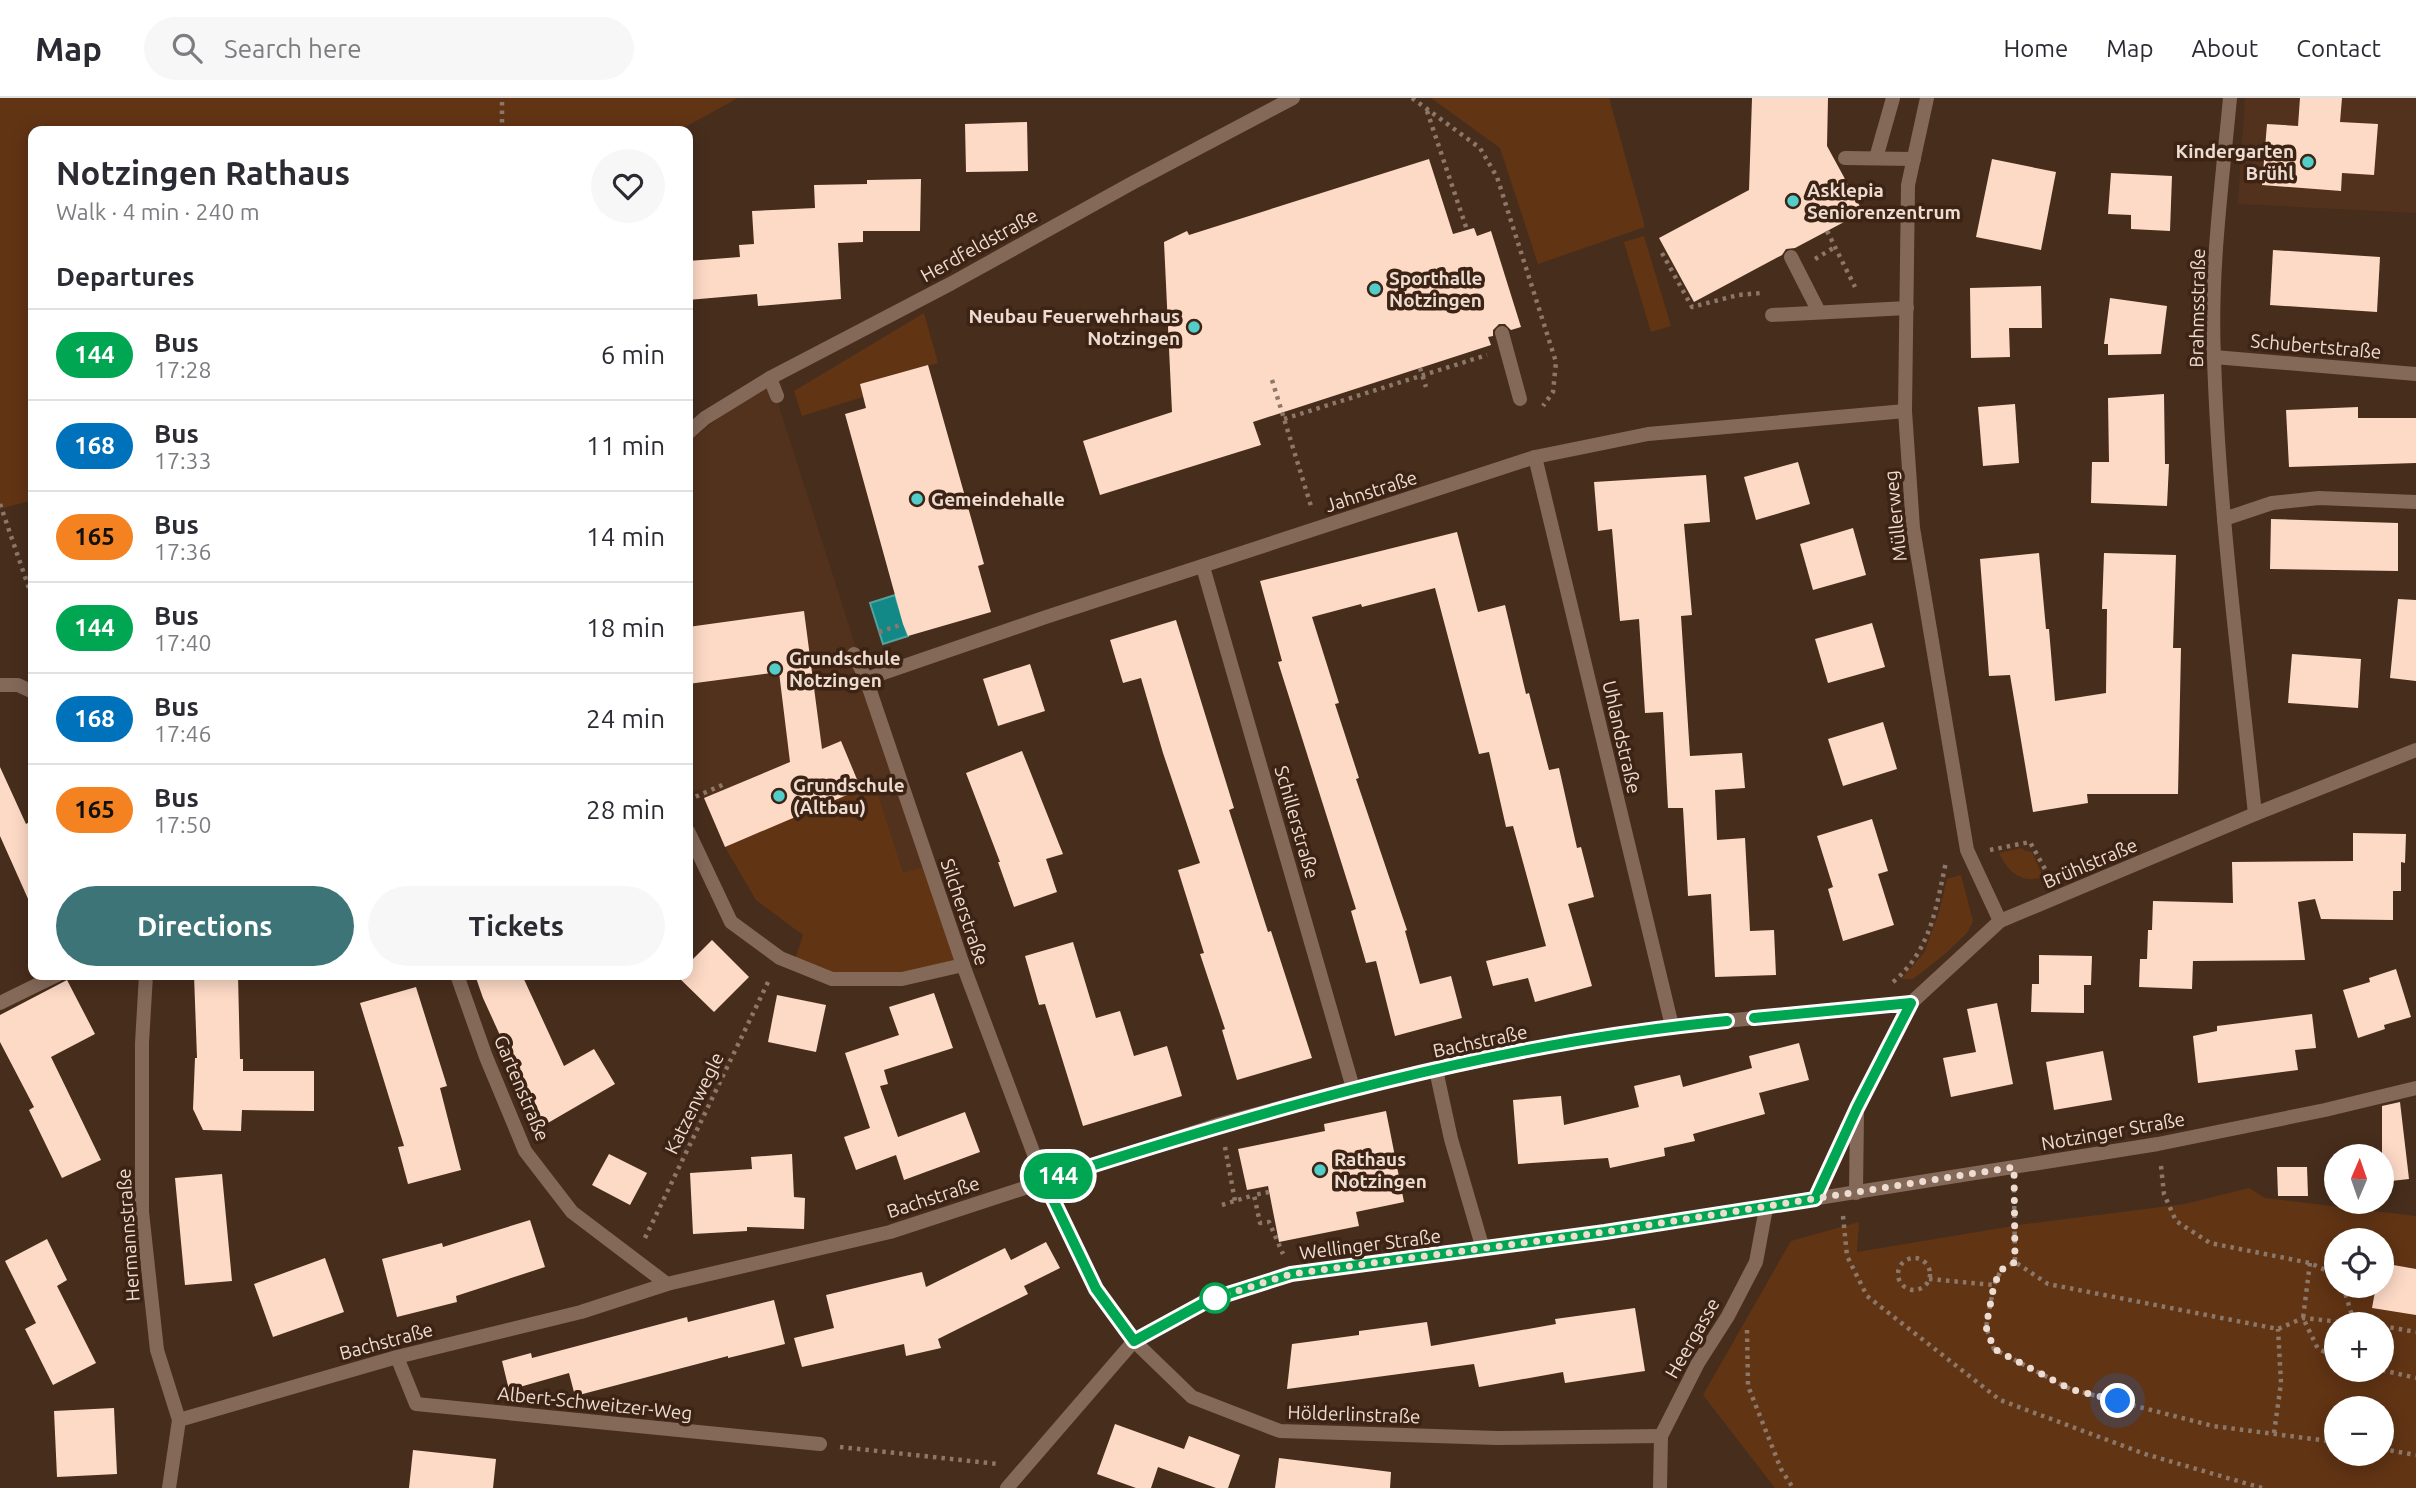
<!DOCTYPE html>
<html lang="en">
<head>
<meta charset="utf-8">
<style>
  :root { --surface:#fff; --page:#f7f7f7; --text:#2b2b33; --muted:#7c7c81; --line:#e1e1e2; --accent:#3d7477 }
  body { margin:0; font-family:Ubuntu,sans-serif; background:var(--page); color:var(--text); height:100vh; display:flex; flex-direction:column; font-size:26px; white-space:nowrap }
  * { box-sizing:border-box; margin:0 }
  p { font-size:23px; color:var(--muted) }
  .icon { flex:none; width:38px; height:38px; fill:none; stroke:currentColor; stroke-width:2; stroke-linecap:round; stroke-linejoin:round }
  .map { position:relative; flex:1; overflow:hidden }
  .details { position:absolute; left:28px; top:28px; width:665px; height:854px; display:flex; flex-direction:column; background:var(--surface); border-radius:14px; box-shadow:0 4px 18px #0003 }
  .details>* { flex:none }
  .badge { padding:0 14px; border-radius:23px; font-size:24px; line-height:46px }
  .needle { width:46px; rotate:2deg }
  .buttons { position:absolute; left:2324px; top:1046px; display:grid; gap:14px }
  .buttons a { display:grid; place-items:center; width:70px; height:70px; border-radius:50%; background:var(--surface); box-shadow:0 4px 18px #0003; font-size:35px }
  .you { position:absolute; width:35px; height:35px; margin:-18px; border:5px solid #fff; border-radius:50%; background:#1a73e8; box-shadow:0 0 0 10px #1a73e833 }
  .map>.badge { position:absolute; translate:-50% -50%; box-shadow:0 0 0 4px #fff }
  h2 { padding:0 28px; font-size:26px; line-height:63px }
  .round { display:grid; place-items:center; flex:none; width:74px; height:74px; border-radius:37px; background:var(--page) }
  .headline { display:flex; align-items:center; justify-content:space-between; height:119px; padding:0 28px }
  h1 { font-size:33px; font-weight:700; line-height:52px }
  .action { display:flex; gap:14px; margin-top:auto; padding:14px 28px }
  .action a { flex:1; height:80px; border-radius:42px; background:var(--accent); color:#fff; font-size:28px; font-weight:700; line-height:80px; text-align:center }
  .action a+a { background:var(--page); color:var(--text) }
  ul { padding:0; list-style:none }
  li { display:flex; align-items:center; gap:21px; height:91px; padding:0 28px; border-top:2px solid var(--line) }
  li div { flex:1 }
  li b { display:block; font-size:26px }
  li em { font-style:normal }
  li .badge { min-width:77px; font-weight:700; text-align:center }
  header { display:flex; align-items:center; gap:42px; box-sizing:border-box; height:98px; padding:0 35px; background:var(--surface); border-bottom:2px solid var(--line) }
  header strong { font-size:33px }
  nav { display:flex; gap:38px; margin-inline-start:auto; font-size:24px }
  .search { width:490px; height:63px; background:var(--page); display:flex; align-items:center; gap:18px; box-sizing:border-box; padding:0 24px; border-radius:38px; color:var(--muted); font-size:26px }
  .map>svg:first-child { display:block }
</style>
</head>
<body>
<header>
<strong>Map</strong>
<div class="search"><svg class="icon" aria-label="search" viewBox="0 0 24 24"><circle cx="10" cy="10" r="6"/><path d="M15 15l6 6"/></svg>Search here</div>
<nav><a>Home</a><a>Map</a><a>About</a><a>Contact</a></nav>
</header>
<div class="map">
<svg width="2416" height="1390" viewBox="0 0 2416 1390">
  <rect width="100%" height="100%" fill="#472d1c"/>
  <g fill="#52321d">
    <polygon points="2245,0 2416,0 2416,115 2238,106"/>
    <polygon points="770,280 890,656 963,867 794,865 803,837 756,802 725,749 700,691 688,696 688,344"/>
  </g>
  <g fill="#613414" fill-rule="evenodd">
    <polygon points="0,0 738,0 678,33 33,33 33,402 0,411"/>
    <polygon points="1431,0 1609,0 1645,129 1538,166 1500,50"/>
    <polygon points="1644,138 1671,228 1651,234 1624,144"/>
    <polygon points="924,215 938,265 860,286 863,299 802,318 794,293"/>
    <polygon points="874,684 903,775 928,768 963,867 902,881 832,881 794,865 803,837 756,802 725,749"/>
    <path d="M2022 750 2025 753 2032 754 2043 779C2021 786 2008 774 1999 755Z"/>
    <polygon points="1961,777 1973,823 1967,835 1945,856 1913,881 1901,881 1924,855 1939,814 1947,781"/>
    <path d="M2249 1090 2265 1100 2416 1118V1390H1775L1703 1297 1791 1143 1859 1124 1857 1154 2025 1126 2185 1106ZM2336 1143H2382V1188H2336ZM2336 1227H2382V1272H2336ZM2336 1311H2382V1356H2336Z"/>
  </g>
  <polygon fill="#128987" stroke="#54a29d" stroke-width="2" points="895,497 908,538 883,546 870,505"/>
  <g fill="#fddac6">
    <polygon points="1752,0 1828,0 1827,48 1863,114 1795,150 1786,151 1782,157 1694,204 1659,140 1749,92"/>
    <polygon points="2300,0 2342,0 2340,24 2378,26 2374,77 2342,75 2341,93 2262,87 2267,26 2298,28"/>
    <polygon points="1027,24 1028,73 966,74 965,26"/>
    <polygon points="1429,61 1453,136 1474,130 1477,138 1491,133 1521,229 1511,232 1505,226 1499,226 1493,232 1493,238 1488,239 1491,247 1253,324 1261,347 1100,397 1083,343 1172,314 1164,144 1187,133 1189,137"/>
    <polygon points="1992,61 2056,74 2041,152 1976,139"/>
    <polygon points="2111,75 2172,78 2170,133 2131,131 2131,117 2108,116"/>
    <polygon points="921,81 920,133 863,133 863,144 838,145 841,201 758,208 757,196 688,202 688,163 740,159 739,147 754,146 752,113 815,110 814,87 867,86 867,82"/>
    <polygon points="2273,152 2380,159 2377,214 2270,207"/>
    <polygon points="2041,188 2042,230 2009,230 2010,259 1971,260 1970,190"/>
    <polygon points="2110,200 2167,208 2161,256 2108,257 2108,246 2104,246"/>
    <polygon points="928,267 984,466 978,468 991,514 908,538 903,526 845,316 866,310 860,286"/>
    <polygon points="2164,296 2165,366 2169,366 2167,408 2091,405 2092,364 2109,364 2108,300"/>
    <polygon points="2015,306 2019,365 1983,368 1978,309"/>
    <polygon points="2358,309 2358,320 2416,320 2416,365 2289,369 2286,312"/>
    <polygon points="1798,364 1810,406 1756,422 1744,379"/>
    <polygon points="1706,377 1710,424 1684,426 1692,517 1681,518 1690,658 1742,655 1745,690 1715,692 1717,742 1745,740 1750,833 1774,832 1776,877 1715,879 1711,796 1688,798 1683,710 1668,710 1663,614 1645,615 1639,521 1620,523 1612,431 1598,433 1594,384"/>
    <polygon points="2271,421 2398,425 2398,473 2270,471"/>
    <polygon points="1853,430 1866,477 1813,492 1800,446"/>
    <polygon points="1457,434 1478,514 1505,507 1526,596 1529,595 1549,672 1559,670 1577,750 1581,749 1594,799 1568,806 1592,888 1535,904 1528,880 1493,888 1486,863 1546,848 1513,728 1506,729 1489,654 1479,656 1435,490 1362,509 1361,506 1312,519 1339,605 1335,606 1359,680 1356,681 1407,832 1405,833 1420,886 1451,878 1462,920 1395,938 1376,863 1366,865 1351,813 1356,811 1278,564 1282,563 1260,483"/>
    <polygon points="2039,455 2046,531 2049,531 2055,603 2106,595 2107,511 2102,511 2104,455 2176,457 2173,550 2181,550 2178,696 2087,696 2088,705 2033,714 2010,577 1989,578 1980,461"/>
    <polygon points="2398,501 2416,502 2416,583 2390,580"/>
    <polygon points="804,513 822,651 841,643 861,691 725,749 704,700 790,664 779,574 688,586 688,529"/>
    <polygon points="1176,522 1234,710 1229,712 1268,834 1271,833 1312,960 1237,982 1222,932 1225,931 1200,856 1204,855 1178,772 1200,765 1163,655 1141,580 1123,585 1110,542"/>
    <polygon points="1872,525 1885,569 1828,585 1815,541"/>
    <polygon points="2292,556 2361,561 2358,610 2288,605"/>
    <polygon points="1030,566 1045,613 998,628 983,581"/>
    <polygon points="1883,624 1897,671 1843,688 1828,641"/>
    <polygon points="1022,653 1063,756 1046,761 1057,794 1014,809 998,764 1000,764 966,675"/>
    <polygon points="0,669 26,726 33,722 33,812 0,738"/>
    <polygon points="1872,721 1888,773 1878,776 1894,827 1843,843 1828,791 1833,789 1817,738"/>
    <polygon points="2353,735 2406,736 2405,765 2401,764 2401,793 2393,793 2393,822 2321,821 2315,801 2298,804 2305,862 2193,863 2192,891 2139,889 2140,861 2147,861 2148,832 2152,832 2153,803 2233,805 2232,764 2353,763"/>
    <polygon points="712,842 749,879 714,914 676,877 688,877 688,866"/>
    <polygon points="1073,844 1096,920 1120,913 1134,958 1167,948 1182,998 1083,1028 1045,906 1039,907 1025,858"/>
    <polygon points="2039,857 2092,858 2091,887 2084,887 2084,915 2031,914 2032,886 2039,886"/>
    <polygon points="2396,871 2411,919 2384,927 2385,931 2358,940 2343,892 2370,884 2369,880"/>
    <polygon points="194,877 238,877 240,961 243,961 243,973 314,973 314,1013 242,1012 241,1033 203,1032 193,1011 195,960 197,960"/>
    <polygon points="475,877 522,877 564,968 594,951 615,986 541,1029 522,994 525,992 483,900"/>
    <polygon points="67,882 95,936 51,959 101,1062 62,1080 29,1012 34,1009 0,944 0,917"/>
    <polygon points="416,889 447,988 440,990 461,1072 408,1086 398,1049 404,1048 360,905"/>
    <polygon points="934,895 953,950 884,972 888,986 880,988 898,1039 965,1014 980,1054 904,1082 896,1057 856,1072 844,1039 870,1030 845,955 899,937 889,909"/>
    <polygon points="777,897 826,907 816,954 768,944"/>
    <polygon points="1997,905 2013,986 1951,999 1943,960 1976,954 1967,911"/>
    <polygon points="2312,916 2316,950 2295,952 2298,972 2198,985 2193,938 2217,933 2217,928"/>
    <polygon points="1799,945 1809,982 1759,995 1765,1016 1693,1036 1695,1043 1664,1050 1665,1058 1610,1070 1608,1060 1518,1066 1513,1002 1561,998 1564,1027 1639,1009 1634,988 1680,977 1683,989 1752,970 1749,958"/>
    <polygon points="2103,953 2112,1002 2054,1012 2046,964"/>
    <polygon points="2400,1004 2409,1081 2382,1084 2382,1008"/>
    <polygon points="1386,1013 1404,1104 1356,1114 1359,1128 1279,1144 1268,1088 1247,1092 1238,1051 1325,1033 1324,1026"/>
    <polygon points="609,1056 647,1075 630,1107 592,1087"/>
    <polygon points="792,1056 794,1099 805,1100 804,1131 747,1129 747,1133 693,1136 690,1075 752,1071 751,1059"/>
    <polygon points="2277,1069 2307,1069 2308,1098 2278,1098"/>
    <polygon points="222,1076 232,1183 185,1187 175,1080"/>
    <polygon points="530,1122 545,1169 456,1198 457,1204 397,1219 382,1161 442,1145 443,1149"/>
    <polygon points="47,1141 67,1182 57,1188 96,1265 53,1287 25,1231 36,1225 5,1163"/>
    <polygon points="1046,1144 1060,1170 1024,1188 1028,1196 938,1241 941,1250 906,1258 904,1246 802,1269 794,1240 834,1230 826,1197 922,1174 926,1189 1005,1150 1011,1162"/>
    <polygon points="325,1160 344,1214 273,1239 254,1186"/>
    <polygon points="2382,1165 2416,1171 2416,1217 2372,1210 2376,1188 2382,1188"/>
    <polygon points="774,1202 785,1246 728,1260 728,1258 575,1298 569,1275 509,1292 502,1263 531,1255 532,1260 687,1219 688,1224"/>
    <polygon points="1635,1210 1645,1273 1565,1285 1563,1274 1479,1289 1474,1266 1287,1291 1292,1246 1359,1237 1359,1233 1427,1224 1431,1248 1556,1226 1555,1221"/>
    <polygon points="114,1310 117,1376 57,1379 54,1313"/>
    <polygon points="1115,1326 1184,1351 1189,1338 1240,1357 1228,1390 1216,1390 1158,1369 1151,1390 1136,1390 1097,1376"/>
    <polygon points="413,1352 496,1361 493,1390 409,1390"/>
    <polygon points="1279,1360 1391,1374 1390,1390 1275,1390"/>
  </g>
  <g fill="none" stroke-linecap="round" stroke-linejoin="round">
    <g stroke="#8d7769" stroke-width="4.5" stroke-dasharray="3.5 5" stroke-linecap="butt">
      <polyline points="1412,0 1480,50 1497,79 1556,264 1553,294 1543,308"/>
      <polyline points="1427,13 1467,132"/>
      <polyline points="502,33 502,0"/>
      <polyline points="1827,133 1855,189"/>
      <polyline points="1662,155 1692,209 1738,197 1761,195"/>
      <polyline points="1815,161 1835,149"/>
      <polyline points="1420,270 1426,289"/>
      <polyline points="1272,282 1311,408"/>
      <polyline points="1284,321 1487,257"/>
      <polyline points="0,406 33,502"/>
      <polyline points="879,534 903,526"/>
      <polyline points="688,702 727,685"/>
      <polyline points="1990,752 2030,744 2050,780"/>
      <path d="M1893 884C1931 852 1936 810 1946 764"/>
      <polyline points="1225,1049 1235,1103"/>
      <polyline points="2161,1068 2164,1096 2176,1123 2210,1145 2310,1165 2336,1177"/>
      <polyline points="2014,1091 2015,1164"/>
      <polyline points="1269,1094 1254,1097 1260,1125 1269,1124 1283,1156"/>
      <polyline points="1222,1107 1254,1097"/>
      <polyline points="1843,1118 1847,1158 1867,1198 2000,1302 2145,1356 2262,1390"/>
      <polyline points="645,1140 770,880"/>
      <circle cx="1914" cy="1176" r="16"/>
      <polyline points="2310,1165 2303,1220 2318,1251 2336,1258"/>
      <polyline points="1929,1181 1994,1187"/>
      <polyline points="2343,1188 2354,1224"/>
      <polyline points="2382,1228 2416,1234"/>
      <polyline points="1747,1232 1748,1288 1781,1371 1793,1390"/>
      <polyline points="2382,1272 2416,1280"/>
      <polyline points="2274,1335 2281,1285 2278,1231"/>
      <polyline points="2336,1344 2213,1328 2070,1291 1994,1251 1986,1229 1994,1187 2001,1172 2015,1164 2048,1186 2278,1231 2303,1220 2370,1227"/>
      <polyline points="840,1349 998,1366"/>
      <polyline points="2382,1351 2416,1357"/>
    </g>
    <g stroke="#846958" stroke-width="14">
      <polyline points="1845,60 1914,61"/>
      <polyline points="1876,60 1893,0"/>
      <polyline points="1791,159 1819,214"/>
      <polyline points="1772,217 1907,210"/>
      <polyline points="1502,235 1520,301"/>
      <polyline points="2224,421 2272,405 2319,400 2416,404"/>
      <polyline points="1436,972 1451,1041 1483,1151"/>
    </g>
    <g stroke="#846958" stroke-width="14">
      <polyline points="1927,0 1908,87 1905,313 1913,430 1967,752 2000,823"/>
      <path d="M2230 0C2222 86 2210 174 2214 260 2219 413 2239 564 2255 716"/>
      <polyline points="2214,259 2416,276"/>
      <polyline points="770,280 777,298"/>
      <polyline points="688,335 705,320 770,280 952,185 1134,84 1293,0"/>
      <polyline points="1535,359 1672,928"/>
      <polyline points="1203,469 1353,990"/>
      <polyline points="854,556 866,581 963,867 1044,1083 1096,1191 1134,1243 1192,1299 1280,1333 1497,1340 1661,1338"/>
      <polyline points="866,581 1046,519 1535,359 1648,336 1905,313"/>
      <polyline points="0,587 18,587 33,594"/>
      <polyline points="688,733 731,824 780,860 832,881 902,881 963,867"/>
      <polyline points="146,877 142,945 142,1114 157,1252 179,1322 169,1390"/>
      <polyline points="457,877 486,959 525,1053 572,1114 667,1186"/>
      <polyline points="0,905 57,877"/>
      <polyline points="1856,1095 1857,1015"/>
      <polyline points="1815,1101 1857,1010 1911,905 2000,823 2255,716 2416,652"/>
      <polyline points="397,1259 416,1306 820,1346"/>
      <polyline points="179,1322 397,1259 581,1214 667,1186 890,1134 1220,1026 1353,990 1549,948 1672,928 1911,905"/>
      <polyline points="1660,1390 1661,1338 1698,1265 1728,1218 1756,1164 1766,1110"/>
    </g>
    <polyline stroke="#846958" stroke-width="14" points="1007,1390 1134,1243 1209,1202 1291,1176 1605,1134 2158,1046 2325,1012 2416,990"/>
  </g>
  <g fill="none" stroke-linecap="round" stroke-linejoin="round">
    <g stroke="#fff" stroke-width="16">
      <path id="line" d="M1727 923C1493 945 1267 1011 1044 1083L1096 1191 1134 1243 1209 1202 1291 1176 1605 1134 1815 1101 1857 1010 1911 905 1754 920"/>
    </g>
    <use href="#line" stroke="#00a651" stroke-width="10"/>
    <polyline stroke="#eddcd1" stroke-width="7" stroke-dasharray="0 12.6" points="1215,1200 1209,1202 1291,1176 1605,1134 2014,1069 2015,1164 2001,1172 1994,1187 1986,1229 1994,1251 2070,1291 2118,1303"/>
  </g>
  <g fill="#53cdca" stroke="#3c2313" stroke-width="2.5">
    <circle cx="2308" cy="64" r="7"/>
    <circle cx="1793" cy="103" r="7"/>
    <circle cx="1375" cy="191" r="7"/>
    <circle cx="1194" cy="229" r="7"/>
    <circle cx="917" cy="401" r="7"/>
    <circle cx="775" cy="571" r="7"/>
    <circle cx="779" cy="698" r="7"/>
    <circle cx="1320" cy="1072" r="7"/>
  </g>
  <circle fill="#fff" stroke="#00a651" stroke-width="3.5" cx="1215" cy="1200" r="14"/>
  <g text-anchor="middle" stroke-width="7" stroke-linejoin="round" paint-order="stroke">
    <g font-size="19" font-weight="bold" fill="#eddcd1" stroke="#3c2313" text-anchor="start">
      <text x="2294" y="60" text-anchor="end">Kindergarten<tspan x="2294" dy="22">Brühl</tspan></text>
      <text x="1807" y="99">Asklepia<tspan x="1807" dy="22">Seniorenzentrum</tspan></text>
      <text x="1389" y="187">Sporthalle<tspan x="1389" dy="22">Notzingen</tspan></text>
      <text x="1180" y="225" text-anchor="end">Neubau Feuerwehrhaus<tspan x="1180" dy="22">Notzingen</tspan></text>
      <text x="931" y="408">Gemeindehalle</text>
      <text x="789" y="567">Grundschule<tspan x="789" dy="22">Notzingen</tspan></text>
      <text x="793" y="694">Grundschule<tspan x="793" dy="22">(Altbau)</tspan></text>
      <text x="1334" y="1068">Rathaus<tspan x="1334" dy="22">Notzingen</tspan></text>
    </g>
    <g font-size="19" fill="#eddcd1" stroke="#3c2313">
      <text transform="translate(979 147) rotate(-29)" y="7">Herdfeldstraße</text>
      <text transform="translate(2197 210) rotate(-89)" y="7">Brahmsstraße</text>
      <text transform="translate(2316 248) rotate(5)" y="7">Schubertstraße</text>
      <text transform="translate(1371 393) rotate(-18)" y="7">Jahnstraße</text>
      <text transform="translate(1895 418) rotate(-96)" y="7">Müllerweg</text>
      <text transform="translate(1622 639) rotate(77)" y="7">Uhlandstraße</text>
      <text transform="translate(1297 724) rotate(74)" y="7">Schillerstraße</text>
      <text transform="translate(2090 765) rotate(-23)" y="7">Brühlstraße</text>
      <text transform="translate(965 814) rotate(71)" y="7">Silcherstraße</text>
      <text transform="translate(1480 943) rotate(-12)" y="7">Bachstraße</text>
      <text transform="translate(522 990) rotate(67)" y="7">Gartenstraße</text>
      <text transform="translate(694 1005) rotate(-64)" y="7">Katzenwegle</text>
      <text transform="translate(2113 1033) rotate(-10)" y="7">Notzinger Straße</text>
      <text transform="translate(933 1099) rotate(-18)" y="7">Bachstraße</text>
      <text transform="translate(128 1137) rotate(-94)" y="7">Hermannstraße</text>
      <text transform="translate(1370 1146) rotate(-7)" y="7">Wellinger Straße</text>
      <text transform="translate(1692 1240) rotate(-60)" y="7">Heergasse</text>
      <text transform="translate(386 1243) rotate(-15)" y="7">Bachstraße</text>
      <text transform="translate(595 1305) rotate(6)" y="7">Albert-Schweitzer-Weg</text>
      <text transform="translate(1354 1316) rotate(2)" y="7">Hölderlinstraße</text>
    </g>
  </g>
</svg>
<div class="buttons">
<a><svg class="needle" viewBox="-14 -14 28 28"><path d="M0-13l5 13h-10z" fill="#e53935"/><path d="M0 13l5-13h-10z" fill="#7c7c81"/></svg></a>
<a><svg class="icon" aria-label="locate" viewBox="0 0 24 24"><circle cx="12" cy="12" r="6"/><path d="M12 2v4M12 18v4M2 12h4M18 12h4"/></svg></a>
<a>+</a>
<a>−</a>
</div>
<div class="you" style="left:2118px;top:1303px"></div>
<b class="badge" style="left:1058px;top:1078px;background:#00a651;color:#fff">144</b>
<section class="details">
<div class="headline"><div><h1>Notzingen Rathaus</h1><p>Walk · 4 min · 240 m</p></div><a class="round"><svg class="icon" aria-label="heart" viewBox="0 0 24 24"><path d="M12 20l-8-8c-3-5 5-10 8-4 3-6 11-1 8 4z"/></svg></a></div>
<h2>Departures</h2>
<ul>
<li><span class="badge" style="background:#00a651;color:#fff">144</span><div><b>Bus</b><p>17:28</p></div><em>6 min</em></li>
<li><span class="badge" style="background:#0072bc;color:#fff">168</span><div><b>Bus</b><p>17:33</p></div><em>11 min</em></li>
<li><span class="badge" style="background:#f58220;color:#111">165</span><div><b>Bus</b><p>17:36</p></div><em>14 min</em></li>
<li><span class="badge" style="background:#00a651;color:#fff">144</span><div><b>Bus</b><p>17:40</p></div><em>18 min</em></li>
<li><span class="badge" style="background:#0072bc;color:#fff">168</span><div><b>Bus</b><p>17:46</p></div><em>24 min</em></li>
<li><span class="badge" style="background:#f58220;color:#111">165</span><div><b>Bus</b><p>17:50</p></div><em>28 min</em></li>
</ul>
<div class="action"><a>Directions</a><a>Tickets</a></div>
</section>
</div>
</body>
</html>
